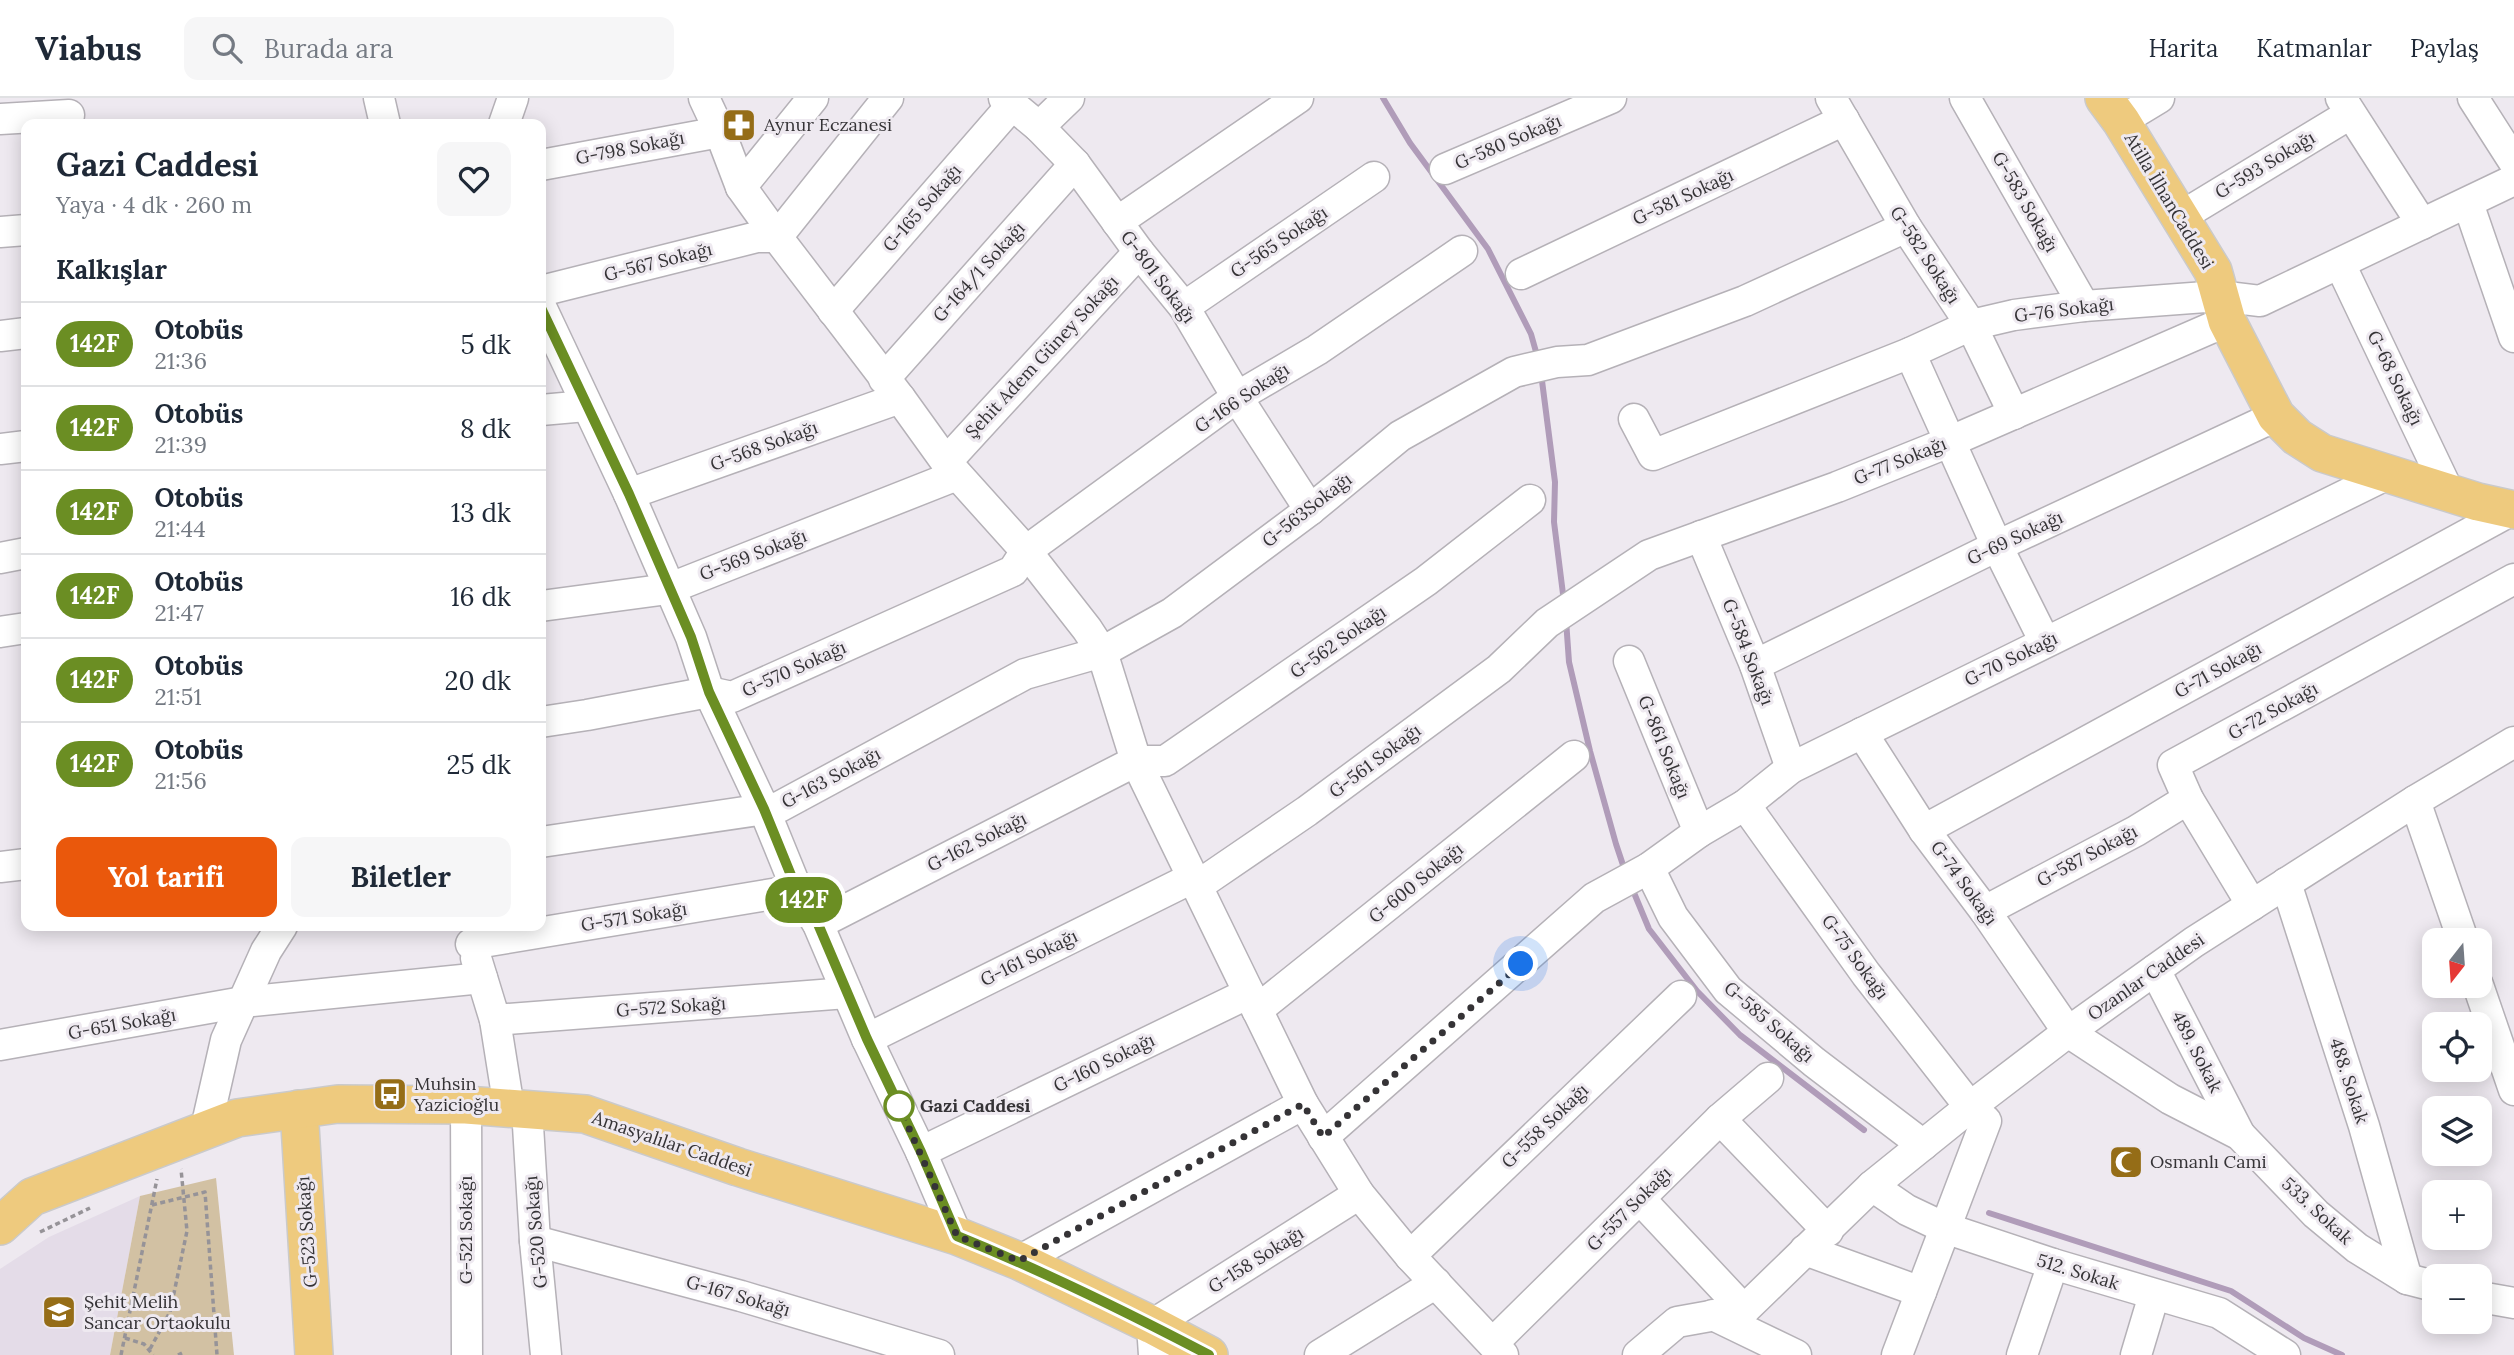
<!DOCTYPE html>
<html lang="tr">
<head>
<meta charset="utf-8">
<style>
  :root { --surface:#fff; --page:#f6f6f7; --text:#1f2937; --muted:#747a83; --line:#e0e1e3; --accent:#ea580c }
  body { margin:0; font-family:Lora,serif; background:var(--page); color:var(--text); height:100vh; display:flex; flex-direction:column; font-size:26px; white-space:nowrap }
  * { box-sizing:border-box; margin:0 }
  p { font-size:23px; color:var(--muted) }
  .icon { flex:none; width:38px; height:38px; fill:none; stroke:currentColor; stroke-width:2; stroke-linecap:round; stroke-linejoin:round }
  .map { position:relative; flex:1; overflow:hidden }
  .drawer { position:absolute; left:21px; top:21px; width:525px; height:812px; display:flex; flex-direction:column; background:var(--surface); border-radius:14px; box-shadow:0 4px 18px #0003 }
  .drawer>* { flex:none }
  .badge { padding:0 14px; border-radius:23px; font-size:24px; line-height:46px }
  .needle { width:46px; rotate:197deg }
  .tools { position:absolute; left:2422px; top:830px; display:grid; gap:14px }
  .tools a { display:grid; place-items:center; width:70px; height:70px; border-radius:14px; background:var(--surface); box-shadow:0 4px 18px #0003; font-size:35px }
  .you { position:absolute; width:35px; height:35px; margin:-18px; border:5px solid #fff; border-radius:50%; background:#1a73e8; box-shadow:0 0 0 10px #1a73e833 }
  .map>.badge { position:absolute; translate:-50% -50%; box-shadow:0 0 0 4px #fff }
  h2 { padding:0 35px; font-size:26px; line-height:63px }
  .round { display:grid; place-items:center; flex:none; width:74px; height:74px; border-radius:14px; background:var(--page) }
  .head { display:flex; align-items:center; justify-content:space-between; height:119px; padding:0 35px }
  h1 { font-size:33px; font-weight:700; line-height:52px }
  .button { display:flex; gap:14px; margin-top:auto; padding:14px 35px }
  .button a { flex:1; height:80px; border-radius:14px; background:var(--accent); color:#fff; font-size:28px; font-weight:700; line-height:80px; text-align:center }
  .button a+a { background:var(--page); color:var(--text) }
  ul { padding:0; list-style:none }
  li { display:flex; align-items:center; gap:21px; height:84px; padding:0 35px; border-top:2px solid var(--line) }
  li div { flex:1 }
  li b { display:block; font-size:26px }
  li em { font-style:normal }
  li .badge { min-width:77px; font-weight:700; text-align:center }
  header { display:flex; align-items:center; gap:42px; box-sizing:border-box; height:98px; padding:0 35px; background:var(--surface); border-bottom:2px solid var(--line) }
  header strong { font-size:33px }
  nav { display:flex; gap:38px; margin-inline-start:auto; font-size:24px }
  .search { width:490px; height:63px; background:var(--page); display:flex; align-items:center; gap:18px; box-sizing:border-box; padding:0 24px; border-radius:14px; color:var(--muted); font-size:26px }
  .map>svg:first-child { display:block }
</style>
</head>
<body>
<header>
<strong>Viabus</strong>
<div class="search"><svg class="icon" aria-label="search" viewBox="0 0 24 24"><circle cx="10" cy="10" r="6"/><path d="M15 15l6 6"/></svg>Burada ara</div>
<nav><a>Harita</a><a>Katmanlar</a><a>Paylaş</a></nav>
</header>
<div class="map">
<svg width="2514" height="1257" viewBox="0 0 2514 1257">
  <rect width="100%" height="100%" fill="#eee9f0"/>
  <polygon fill="#e4dce8" points="140,1098 110,1257 0,1257 0,1171 49,1139"/>
  <polygon fill="#d2c1a3" points="216,1080 234,1257 110,1257 140,1098"/>
  <g fill="none" stroke-linecap="round" stroke-linejoin="round">
    <g stroke="#b09cb9" stroke-width="6">
      <polyline points="1383,0 1410,45 1488,151 1531,236 1538,261"/>
      <polyline points="1541,275 1555,384 1554,424 1564,504"/>
      <polyline points="1566,522 1569,564 1590,653 1616,746 1625,773"/>
      <polyline points="1632,790 1649,831 1697,893 1740,937 1864,1032"/>
      <polyline points="1989,1115 2231,1193 2304,1240 2342,1257"/>
    </g>
    <g stroke="#b5b1b7" stroke-width="33">
      <g id="minor">
        <polyline points="379,0 385,26"/>
        <polyline points="704,0 720,34 741,89 777,139 900,300 946,364 1026,453 1087,531 1102,554 1136,663 1303,1006 1359,1096 1410,1158 1503,1257"/>
        <polyline points="1004,0 1039,29 1075,66 1139,154 1184,209 1237,299 1310,412"/>
        <polyline points="1831,0 1906,129 1971,227 2014,316"/>
        <polyline points="1965,0 2084,208"/>
        <polyline points="2341,0 2422,126"/>
        <polyline points="2473,0 2514,64"/>
        <polyline points="0,21 69,17"/>
        <polyline points="2121,23 2159,0"/>
        <polyline points="504,26 513,0"/>
        <polyline points="1039,29 1069,0"/>
        <polyline points="541,67 720,34"/>
        <polyline points="1445,71 1611,0"/>
        <polyline points="741,89 813,0"/>
        <polyline points="2468,105 2514,239"/>
        <polyline points="2180,119 2350,16"/>
        <polyline points="1117,124 1298,0"/>
        <polyline points="0,134 26,132"/>
        <polyline points="2340,166 2449,395"/>
        <polyline points="1521,176 1844,22"/>
        <polyline points="541,193 757,139 777,139 888,0"/>
        <polyline points="541,209 629,396 691,539 709,594 764,711 797,792 818,826 867,941 921,1054 957,1138"/>
        <polyline points="1184,209 1374,79"/>
        <polyline points="833,213 1012,7"/>
        <polyline points="0,238 26,235"/>
        <polyline points="1910,255 1997,448 2045,544"/>
        <polyline points="884,281 1075,66"/>
        <polyline points="541,312 586,308"/>
        <polyline points="1634,321 1653,357 1910,255 1971,227 2014,217 2084,208 2219,198 2260,203 2514,82"/>
        <polyline points="0,351 26,348"/>
        <polyline points="946,364 1139,154"/>
        <polyline points="629,396 900,300"/>
        <polyline points="1701,438 1755,567 1791,670"/>
        <polyline points="0,460 26,455"/>
        <polyline points="541,508 668,491 957,377"/>
        <polyline points="0,534 26,530"/>
        <polyline points="1629,563 1699,734"/>
        <polyline points="1755,567 1997,448 2276,318"/>
        <polyline points="541,624 587,617 709,594 732,599 1013,473 1026,453 1237,299 1317,252 1462,153"/>
        <polyline points="1862,635 1924,732 1985,813 2068,934 2170,1001 2240,1037 2316,1116 2357,1150 2407,1181 2434,1188"/>
        <polyline points="2415,703 2463,842"/>
        <polyline points="1745,707 1866,876 1970,1009 1986,1023 1897,1257"/>
        <polyline points="1924,732 2512,412"/>
        <polyline points="541,744 779,709 1025,576 1102,554 1172,515 1310,412 1400,338 1514,274 1557,264 1588,262 1745,203 1906,129"/>
        <polyline points="0,769 26,766"/>
        <polyline points="1649,770 1673,819 1728,892 1814,964 1923,1047"/>
        <polyline points="2286,785 2364,1028 2407,1181"/>
        <polyline points="2252,807 2188,701 2173,667 2514,481"/>
        <polyline points="1985,813 2136,733 2188,701"/>
        <polyline points="818,826 1136,663 1165,663 1426,483 1530,402"/>
        <polyline points="471,846 797,792"/>
        <polyline points="476,860 495,922 509,1010"/>
        <polyline points="2155,872 2240,1037"/>
        <polyline points="2478,887 2514,992"/>
        <polyline points="1257,912 1574,658"/>
        <polyline points="495,922 847,895"/>
        <polyline points="867,941 1192,780 1206,782 1307,713 1499,571 1547,525 1649,457 1837,389 1949,344 2227,223"/>
        <polyline points="0,947 243,904 482,880"/>
        <polyline points="466,1007 467,1257"/>
        <polyline points="527,1011 535,1143 546,1257"/>
        <polyline points="1720,1021 1828,1133"/>
        <polyline points="206,1030 226,942 266,853 282,828"/>
        <polyline points="1323,1039 1594,800 1649,770 1699,734 1745,707 1791,670 2388,376"/>
        <polyline points="921,1054 1249,895"/>
        <polyline points="1872,1088 1907,1112 1945,1130 2053,1166 2219,1215 2285,1257"/>
        <polyline points="1640,1101 1744,1212"/>
        <polyline points="535,1143 741,1198 939,1257"/>
        <polyline points="1805,1152 1921,1194"/>
        <polyline points="1410,1158 1681,898"/>
        <polyline points="1019,1163 1303,1006"/>
        <polyline points="2480,1199 2514,1205"/>
        <polyline points="1713,1217 1796,1257"/>
        <polyline points="1493,1245 1720,1021 1768,980"/>
        <polyline points="1154,1257 1152,1227 1359,1096"/>
        <polyline points="1320,1257 1436,1185"/>
        <polyline points="1638,1257 1677,1224 1744,1212 1872,1088 1970,1009 2068,934 2194,844 2415,703 2514,644"/>
        <polyline points="2022,1257 2053,1166"/>
        <polyline points="2136,1257 2154,1197"/>
      </g>
    </g>
    <g stroke="#cacacb" stroke-width="40">
      <g id="major">
        <polyline points="2104,0 2121,23 2213,173 2227,223 2276,318 2297,339 2322,355 2478,404 2514,412"/>
        <polyline points="299,1011 314,1257"/>
        <polyline points="0,1128 32,1099 237,1020 338,1006 466,1007 585,1016 738,1069 957,1138 1019,1163 1152,1227 1209,1257"/>
      </g>
    </g>
    <g stroke="#969398" stroke-width="3.5" stroke-dasharray="5 3.5" stroke-linecap="butt">
      <polyline points="152,1107 205,1094 217,1257"/>
      <polyline points="40,1134 90,1110"/>
      <polyline points="125,1240 144,1246 153,1257"/>
      <polyline points="150,1251 170,1214 187,1133 181,1071"/>
      <polyline points="121,1257 157,1081"/>
      <polyline points="178,1257 182,1255"/>
    </g>
    <use href="#minor" stroke="#fff" stroke-width="30"/>
    <use href="#major" stroke="#eeca7e" stroke-width="37"/>
  </g>
  <g fill="none" stroke-linecap="round" stroke-linejoin="round">
    <g stroke="#fff" stroke-width="16">
      <path id="line" d="M541 210 629 396 691 539 709 594 764 711 797 792 818 826 867 941 921 1054 957 1138C1043 1173 1127 1214 1209 1257"/>
    </g>
    <use href="#line" stroke="#6b8e23" stroke-width="10"/>
    <polyline stroke="#353336" stroke-width="7" stroke-dasharray="0 12.6" points="899,1008 957,1138 1019,1163 1303,1006 1323,1039 1521,866"/>
  </g>
  <defs>
    <g id="pharmacy-square" transform="scale(1.75)"><rect x="-9" y="-9" width="18" height="18" rx="4" fill="#956d17" stroke="#eee9f0"/><path d="M-2-6h4v4h4v4h-4v4h-4v-4h-4v-4h4Z" fill="#fff"/></g>
    <g id="bus-square" transform="scale(1.75)"><rect x="-9" y="-9" width="18" height="18" rx="4" fill="#956d17" stroke="#eee9f0"/><path d="M-5-6H5V4H4V6H2V4H-2V6H-4V4H-5ZM-3.5-4V0h7V-4ZM-3.5 1.2v1.5H-2V1.2ZM2 1.2v1.5H3.5V1.2Z" fill="#fff"/></g>
    <g id="mosque-square" transform="scale(1.75)"><rect x="-9" y="-9" width="18" height="18" rx="4" fill="#956d17" stroke="#eee9f0"/><path d="M3.5-4.9A6 6 0 1 0 3.5 4.9A5 5 0 1 1 3.5-4.9Z" fill="#fff"/></g>
    <g id="school-square" transform="scale(1.75)"><rect x="-9" y="-9" width="18" height="18" rx="4" fill="#956d17" stroke="#eee9f0"/><path d="M0-5L7-2L0 1L-7-2ZM-4 1L0 2.5L4 1V4Q0 6-4 4Z" fill="#fff"/></g>
  </defs>
  <g fill-rule="evenodd">
    <use href="#pharmacy-square" x="739" y="27"/>
    <use href="#bus-square" x="390" y="996"/>
    <use href="#mosque-square" x="2126" y="1064"/>
    <use href="#school-square" x="59" y="1214"/>
  </g>
  <circle fill="#fff" stroke="#6b8e23" stroke-width="3.5" cx="899" cy="1008" r="14"/>
  <g text-anchor="middle" stroke-width="6" stroke-linejoin="round" paint-order="stroke">
    <g font-size="18" fill="#353336" stroke="#eee9f0" text-anchor="start">
      <text x="764" y="33">Aynur Eczanesi</text>
      <text x="414" y="992">Muhsin<tspan x="414" dy="21">Yazicioğlu</tspan></text>
      <text x="2150" y="1070">Osmanlı Cami</text>
      <text x="84" y="1210">Şehit Melih<tspan x="84" dy="21">Sancar Ortaokulu</tspan></text>
    </g>
    <g font-size="18" fill="#353336" stroke="#eee9f0">
      <text transform="translate(1508 44) rotate(-23)" y="6">G-580 Sokağı</text>
      <text transform="translate(630 50) rotate(-11)" y="6">G-798 Sokağı</text>
      <text transform="translate(2265 67) rotate(-31)" y="6">G-593 Sokağı</text>
      <text transform="translate(1683 99) rotate(-25)" y="6">G-581 Sokağı</text>
      <text transform="translate(2169 103) rotate(59)" y="6">Atilla İlhanCaddesi</text>
      <text transform="translate(2025 104) rotate(60)" y="6">G-583 Sokağı</text>
      <text transform="translate(922 110) rotate(-49)" y="6">G-165 Sokağı</text>
      <text transform="translate(1279 144) rotate(-34)" y="6">G-565 Sokağı</text>
      <text transform="translate(1925 157) rotate(57)" y="6">G-582 Sokağı</text>
      <text transform="translate(658 164) rotate(-14)" y="6">G-567 Sokağı</text>
      <text transform="translate(979 174) rotate(-48)" y="6">G-164/1 Sokağı</text>
      <text transform="translate(1158 179) rotate(53)" y="6">G-801 Sokağı</text>
      <text transform="translate(2064 212) rotate(-7)" y="6">G-76 Sokağı</text>
      <text transform="translate(1042 259) rotate(-47)" y="6">Şehit Adem Güney Sokağı</text>
      <text transform="translate(2395 280) rotate(64)" y="6">G-68 Sokağı</text>
      <text transform="translate(1242 300) rotate(-34)" y="6">G-166 Sokağı</text>
      <text transform="translate(764 348) rotate(-20)" y="6">G-568 Sokağı</text>
      <text transform="translate(1900 363) rotate(-22)" y="6">G-77 Sokağı</text>
      <text transform="translate(1307 412) rotate(-38)" y="6">G-563Sokağı</text>
      <text transform="translate(2015 440) rotate(-25)" y="6">G-69 Sokağı</text>
      <text transform="translate(753 457) rotate(-21)" y="6">G-569 Sokağı</text>
      <text transform="translate(1338 544) rotate(-35)" y="6">G-562 Sokağı</text>
      <text transform="translate(1748 554) rotate(69)" y="6">G-584 Sokağı</text>
      <text transform="translate(2011 561) rotate(-26)" y="6">G-70 Sokağı</text>
      <text transform="translate(794 571) rotate(-24)" y="6">G-570 Sokağı</text>
      <text transform="translate(2218 572) rotate(-29)" y="6">G-71 Sokağı</text>
      <text transform="translate(2273 613) rotate(-29)" y="6">G-72 Sokağı</text>
      <text transform="translate(1664 649) rotate(68)" y="6">G-861 Sokağı</text>
      <text transform="translate(1375 663) rotate(-37)" y="6">G-561 Sokağı</text>
      <text transform="translate(831 680) rotate(-28)" y="6">G-163 Sokağı</text>
      <text transform="translate(977 744) rotate(-27)" y="6">G-162 Sokağı</text>
      <text transform="translate(2087 758) rotate(-28)" y="6">G-587 Sokağı</text>
      <text transform="translate(1416 785) rotate(-39)" y="6">G-600 Sokağı</text>
      <text transform="translate(1964 785) rotate(54)" y="6">G-74 Sokağı</text>
      <text transform="translate(634 819) rotate(-9)" y="6">G-571 Sokağı</text>
      <text transform="translate(1855 859) rotate(54)" y="6">G-75 Sokağı</text>
      <text transform="translate(1029 860) rotate(-26)" y="6">G-161 Sokağı</text>
      <text transform="translate(2146 879) rotate(-35)" y="6">Ozanlar Caddesi</text>
      <text transform="translate(671 909) rotate(-4)" y="6">G-572 Sokağı</text>
      <text transform="translate(1769 924) rotate(41)" y="6">G-585 Sokağı</text>
      <text transform="translate(122 926) rotate(-10)" y="6">G-651 Sokağı</text>
      <text transform="translate(2197 954) rotate(63)" y="6">489. Sokak</text>
      <text transform="translate(1104 965) rotate(-26)" y="6">G-160 Sokağı</text>
      <text transform="translate(2349 983) rotate(72)" y="6">488. Sokak</text>
      <text transform="translate(1545 1028) rotate(-44)" y="6">G-558 Sokağı</text>
      <text transform="translate(672 1046) rotate(19)" y="6">Amasyalılar Caddesi</text>
      <text transform="translate(1629 1111) rotate(-45)" y="6">G-557 Sokağı</text>
      <text transform="translate(2317 1113) rotate(43)" y="6">533. Sokak</text>
      <text transform="translate(466 1132) rotate(-90)" y="6">G-521 Sokağı</text>
      <text transform="translate(307 1134) rotate(-94)" y="6">G-523 Sokağı</text>
      <text transform="translate(536 1134) rotate(-95)" y="6">G-520 Sokağı</text>
      <text transform="translate(1256 1162) rotate(-32)" y="6">G-158 Sokağı</text>
      <text transform="translate(2078 1174) rotate(17)" y="6">512. Sokak</text>
      <text transform="translate(738 1198) rotate(16)" y="6">G-167 Sokağı</text>
    </g>
    <g font-size="18" font-weight="bold" fill="#353336" stroke="#eee9f0" text-anchor="start">
      <text x="920" y="1014">Gazi Caddesi</text>
    </g>
  </g>
</svg>
<div class="tools">
<a><svg class="needle" viewBox="-14 -14 28 28"><path d="M0-13l5 13h-10z" fill="#e53935"/><path d="M0 13l5-13h-10z" fill="#747a83"/></svg></a>
<a><svg class="icon" aria-label="locate" viewBox="0 0 24 24"><circle cx="12" cy="12" r="6"/><path d="M12 2v4M12 18v4M2 12h4M18 12h4"/></svg></a>
<a><svg class="icon" aria-label="layers" viewBox="0 0 24 24"><path d="M12 4l9 5-9 5-9-5zM3 14l9 5 9-5"/></svg></a>
<a>+</a>
<a>−</a>
</div>
<div class="you" style="left:1521px;top:866px"></div>
<b class="badge" style="left:804px;top:802px;background:#6b8e23;color:#fff">142F</b>
<section class="drawer">
<div class="head"><div><h1>Gazi Caddesi</h1><p>Yaya · 4 dk · 260 m</p></div><a class="round"><svg class="icon" aria-label="heart" viewBox="0 0 24 24"><path d="M12 20l-8-8c-3-5 5-10 8-4 3-6 11-1 8 4z"/></svg></a></div>
<h2>Kalkışlar</h2>
<ul>
<li><span class="badge" style="background:#6b8e23;color:#fff">142F</span><div><b>Otobüs</b><p>21:36</p></div><em>5 dk</em></li>
<li><span class="badge" style="background:#6b8e23;color:#fff">142F</span><div><b>Otobüs</b><p>21:39</p></div><em>8 dk</em></li>
<li><span class="badge" style="background:#6b8e23;color:#fff">142F</span><div><b>Otobüs</b><p>21:44</p></div><em>13 dk</em></li>
<li><span class="badge" style="background:#6b8e23;color:#fff">142F</span><div><b>Otobüs</b><p>21:47</p></div><em>16 dk</em></li>
<li><span class="badge" style="background:#6b8e23;color:#fff">142F</span><div><b>Otobüs</b><p>21:51</p></div><em>20 dk</em></li>
<li><span class="badge" style="background:#6b8e23;color:#fff">142F</span><div><b>Otobüs</b><p>21:56</p></div><em>25 dk</em></li>
</ul>
<div class="button"><a>Yol tarifi</a><a>Biletler</a></div>
</section>
</div>
</body>
</html>
